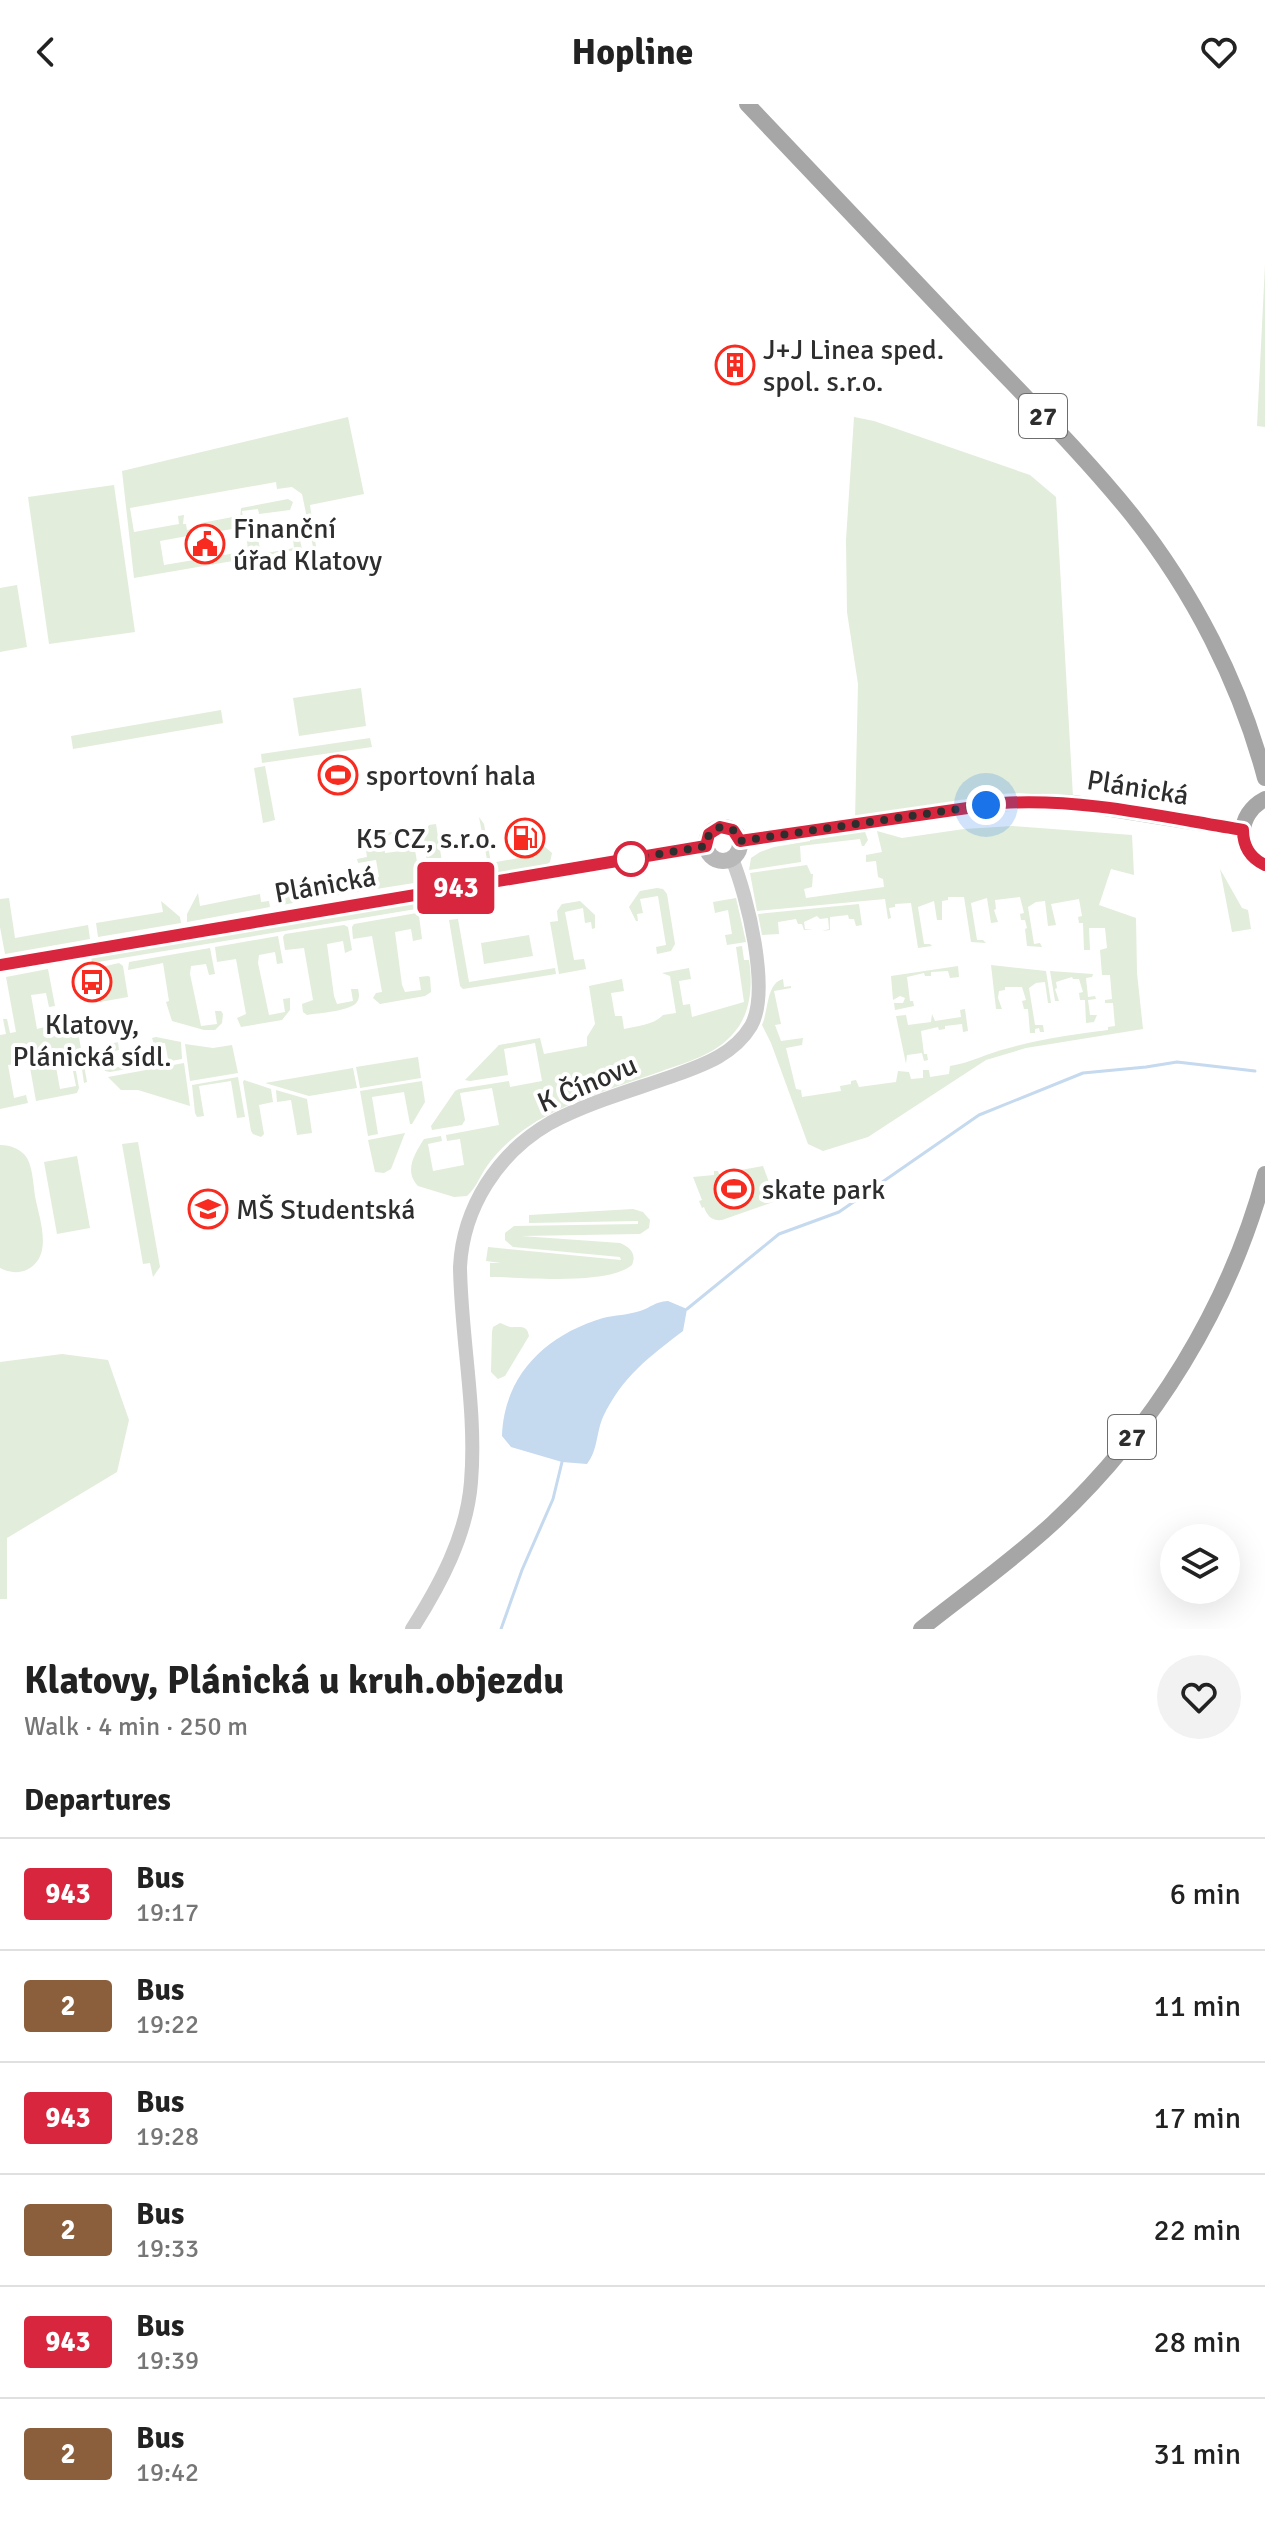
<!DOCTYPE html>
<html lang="en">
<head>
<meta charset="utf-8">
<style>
  :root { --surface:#fff; --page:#f2f2f2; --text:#222; --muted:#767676; --line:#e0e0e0 }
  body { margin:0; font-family:Signika,sans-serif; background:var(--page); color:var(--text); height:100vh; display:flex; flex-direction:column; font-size:30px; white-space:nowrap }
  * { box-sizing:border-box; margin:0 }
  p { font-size:26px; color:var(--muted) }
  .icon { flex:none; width:44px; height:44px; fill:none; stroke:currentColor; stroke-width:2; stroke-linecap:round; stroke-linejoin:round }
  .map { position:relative; height:1525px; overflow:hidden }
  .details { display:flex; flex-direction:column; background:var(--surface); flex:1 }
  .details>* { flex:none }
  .badge { padding:0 16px; border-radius:6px; font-size:28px; line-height:52px }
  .fabs { position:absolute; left:1160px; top:1420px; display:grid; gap:16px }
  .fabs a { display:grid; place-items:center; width:80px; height:80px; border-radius:50%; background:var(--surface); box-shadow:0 8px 32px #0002; font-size:40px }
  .you { position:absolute; width:40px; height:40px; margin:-20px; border:6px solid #fff; border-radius:50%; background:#1a73e8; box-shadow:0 0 0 12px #1a73e833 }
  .map>.badge { position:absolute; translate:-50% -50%; box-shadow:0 0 0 4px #fff }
  h2 { padding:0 24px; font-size:30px; line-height:72px }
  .round { display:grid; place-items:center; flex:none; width:84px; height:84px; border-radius:42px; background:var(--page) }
  .summary { display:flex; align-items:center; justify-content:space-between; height:136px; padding:0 24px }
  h1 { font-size:38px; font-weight:700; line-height:60px }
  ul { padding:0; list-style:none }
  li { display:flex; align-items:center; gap:24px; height:112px; padding:0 24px; border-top:2px solid var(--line) }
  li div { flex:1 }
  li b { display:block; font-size:30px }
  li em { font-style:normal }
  li .badge { min-width:88px; font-weight:700; text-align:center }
  header { display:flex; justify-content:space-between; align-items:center; height:104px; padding:0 24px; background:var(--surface); font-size:36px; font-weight:700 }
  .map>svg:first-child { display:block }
</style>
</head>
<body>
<header><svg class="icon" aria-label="back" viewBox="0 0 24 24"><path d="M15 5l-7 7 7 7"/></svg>Hopline<svg class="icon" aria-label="heart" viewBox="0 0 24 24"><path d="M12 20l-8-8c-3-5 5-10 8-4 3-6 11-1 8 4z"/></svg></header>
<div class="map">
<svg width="1265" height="1525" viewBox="0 0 1265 1525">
  <rect width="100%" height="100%" fill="#fff"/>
  <g fill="#e2eddb">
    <polygon points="1265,161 1265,323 1257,322"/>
    <polygon points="348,313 364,390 310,401 317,449 313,443 302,390 292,383 277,385 276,378 130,404 134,428 179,420 178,412 184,411 183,420 186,420 187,426 192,425 193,431 160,437 164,461 248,447 247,437 258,435 261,450 294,444 293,434 296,427 298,428 302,445 134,474 122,367"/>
    <polygon points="854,313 874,317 1030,371 1056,393 1073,693 855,717 858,580 847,508 846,436"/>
    <polygon points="114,381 135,528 49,540 28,393"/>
    <polygon points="288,395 293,398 290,406 259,410 258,405 242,407 244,423 203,430 201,419 238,412 240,416 241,404"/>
    <polygon points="17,481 27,543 0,548 0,484"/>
    <polygon points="361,584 366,622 299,632 293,594"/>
    <polygon points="221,606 223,619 73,645 71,632"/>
    <polygon points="370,634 372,643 262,659 261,650"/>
    <polygon points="265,662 275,716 263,719 254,664"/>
    <path d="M479 713 484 720 491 759 519 754 518 745 544 742 552 749 550 758 545 762 444 779C427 770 418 736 429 721L436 720 442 758 455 772 489 766Z"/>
    <path d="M1013 722 1132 731 1134 771 1111 765 1099 801 1136 814 1137 869 1143 925 1026 944 986 956 868 1033 823 1047 808 1040 771 939 762 921C769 905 766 880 783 875L784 883 791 882V884L774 887 781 920 775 921 781 937 803 934 802 941 786 944 796 985 801 986 802 993 841 987 840 982 851 980V977L856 976 859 983 896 978 898 967 909 968 911 975 923 974V966H929L930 973 949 970 950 962C970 959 988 949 1009 944 1041 935 1075 930 1108 926V923L1115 922 1113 899H1105V896L1112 895 1110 871H1102L1100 846 1107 844 1105 824H1089L1090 846H1084L1083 819H1079L1078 813 1082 812 1079 795 1051 800 1056 821 1048 822 1045 797 1036 798 1028 803 1034 840 1040 839 1042 843 1027 842 1025 825 1027 824 1025 816H1021L1020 810 1024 809 1020 793 995 796 996 805 994 806 998 818 991 819 987 794 971 799 977 836H983L986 839 971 838 964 793H948V796L942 797V816H937L934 797 918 803 924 840H930L932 842 918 844 911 799 895 800V803L889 804 891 814 888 815 885 795 757 807 750 769 807 761 811 770H813L812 783 804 785 806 794 884 783 883 775 878 773 876 757 866 758V751L882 748 877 727 902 734 964 725Z"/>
    <polygon points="411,724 418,763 414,779 351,789 350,778 379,773 376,756 358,759 357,755 367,753 366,746 358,746 356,734 392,728 393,730 383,732 385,749 409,746 406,725"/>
    <polygon points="864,725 868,736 864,742 862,742 860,735 800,742 801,758 749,766 751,754 760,748 774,743 810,737 810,731"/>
    <polygon points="1220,765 1242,804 1248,806 1251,825 1232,828"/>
    <polygon points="343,777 345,790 276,802 274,788"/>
    <polygon points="657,784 663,785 667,790 675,840 671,847 657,850 656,843 666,841 658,792 640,795 643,809 637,810 638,817 636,817 629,803 640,787"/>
    <polygon points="198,789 200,802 260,790 261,798 269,797 270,803 187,818 187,810"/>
    <polygon points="9,794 15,834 88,821 90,835 5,850 0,823 0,795"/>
    <polygon points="736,794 746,838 727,841 725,831 732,830 728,806 715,809 713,798"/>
    <polygon points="161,797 180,813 181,819 98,833 96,819 163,808"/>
    <polygon points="580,797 595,811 595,824 592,825 591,818 585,819 583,804 565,808 574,856 584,855 586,865 559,870 550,818 558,817 557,807 562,800"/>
    <polygon points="414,798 416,805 92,859 91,852"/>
    <polygon points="859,800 862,821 856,822 854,815 849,815 848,811 830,813 830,826 822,827 829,825 828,814 820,815 817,812 804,818 805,825 813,825 804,826 802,820 798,820 796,815 778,818 779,830 762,831 758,810"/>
    <polygon points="417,809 419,812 422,835 413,837 411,825 395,828 402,881 405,888 421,886 419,873 428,872 430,873 431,888 425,892 380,900 373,894 376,889 382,888 372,832 353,835 352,823 354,820"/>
    <polygon points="458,815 469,878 555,864 556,870 463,885 460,882 449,816"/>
    <path d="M344 821 348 823 352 846 345 849 343 837 327 840 334 892 337 900 353 897 351 885H358C359 889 360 894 357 898 352 907 318 909 307 911L303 908 302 900 313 896 304 844 285 846 283 833 285 830Z"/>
    <polygon points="529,831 533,852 484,860 481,839"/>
    <polygon points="278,832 283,859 277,860 275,848 259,851 258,859 269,911 285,908 283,895 290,894 290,906 282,916 241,923 237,914 246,910 236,855 217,858 215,843"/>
    <path d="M742 842 744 856H749C753 882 751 911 732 931 714 951 687 958 662 967 620 982 575 995 537 1017 519 1028 499 1044 487 1062 480 1072 476 1084 467 1092L454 1093 418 1082C404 1067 414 1051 424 1035L441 1032 442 1037 428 1040 433 1067 464 1061 460 1035 447 1037 446 1031 499 1021 492 984 460 989 465 1016 462 1021 432 1026 431 1022 455 987 459 985 509 977 510 983 542 977 535 939 504 945 508 971 470 977 465 976 499 941 540 934 544 950 587 942V933L595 920 589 882 622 875 624 887 611 889 615 912H622L624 925C637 922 654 921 663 911L676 909 670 872 662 869 689 864 691 875 679 877 683 901 690 900 692 913 744 898 736 843Z"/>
    <polygon points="210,844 215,870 209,871 206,860 191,862 190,870 201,922 217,920 215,907 221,907 223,910 222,919 215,926 204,926 172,917 166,898 169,897 163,859 128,866 129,858"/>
    <polygon points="119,859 123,862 128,893 100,898 93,865"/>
    <polygon points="991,861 1046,867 1051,899 1048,899 1045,878 1036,879 1029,884 1035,921 1043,921 1044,928 1040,928 1039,924 1035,925 1035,929 1030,929 1028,905 1024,905 1022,897 1026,896 1022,883 1005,883 1005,886 999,887 998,894 1002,905 996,905"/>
    <polygon points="958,862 959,873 950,874 948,867 931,868 931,872 925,872 924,869 907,873 910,897 913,897 914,902 895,906 894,899 903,899 905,894 900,892 893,896 891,872"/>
    <polygon points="48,865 55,902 49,903 46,889 31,891 37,925 52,921 51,914 56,913 59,931 78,928 87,978 84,979 79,945 72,947 74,960 72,961 70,950 54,952 60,985 76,982 73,967 76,967 79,984 77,989 36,997 29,958 8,961 14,994 26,991 28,999 0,1005 0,931 6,930 3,915 7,915 10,929 16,928 6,873"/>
    <polygon points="1050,867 1093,870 1092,873 1086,874 1088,893 1095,892 1096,895 1088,896 1090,911 1097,911 1094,918 1086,919 1085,896 1080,896 1079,889 1083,888 1079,875 1073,875 1072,873 1056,878 1057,884 1055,885 1059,897 1055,897"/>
    <polygon points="965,905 968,927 963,928 962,920 945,922 945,925 939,926 938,923 921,927 924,950 927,950 928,956 924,957 922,949 907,951 906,960 896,912 906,911 908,921 931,918 932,910 935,917 961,913 960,906"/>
    <polygon points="156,933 181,938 182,955 110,968 105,967 100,949 106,941 118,938 119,946 109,948 112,964 168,955 165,939 154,940 152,934"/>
    <polygon points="185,940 213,944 232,941 238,969 190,977"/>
    <polygon points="418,953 421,974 360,984 356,963"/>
    <polygon points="184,959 190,1002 138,986 121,986 108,973"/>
    <polygon points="353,964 357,984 309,992 265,979"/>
    <polygon points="238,973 245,1013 237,1014 231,977 199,982 204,1012 197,1013 195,1009 192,981"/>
    <polygon points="244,976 271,985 273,998 259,1001 264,1030 261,1033 253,1030 251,1027 243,978"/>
    <polygon points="422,977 425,998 412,1020 410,1020 404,988 372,993 378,1030 368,1032 360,987"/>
    <polygon points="276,986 307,995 312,1029 297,1031 291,996 277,998"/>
    <polygon points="405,1029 391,1065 384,1069 375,1068 368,1036"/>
    <polygon points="138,1038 160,1163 153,1173 150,1159 143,1160 122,1040"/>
    <path d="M0 1041C11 1041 21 1045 27 1054 33 1065 33 1080 35 1092 39 1114 53 1149 30 1164 21 1170 10 1169 0 1164Z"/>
    <polygon points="77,1052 90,1124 57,1130 44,1058"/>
    <path d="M763 1062 776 1097 722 1116C712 1117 707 1112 704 1103L702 1104 699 1097 702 1096 693 1073 714 1071V1067H718L719 1070Z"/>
    <path d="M633 1105 643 1108 650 1116 649 1124 640 1130 521 1132 620 1139C630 1143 637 1150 632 1161 606 1182 524 1173 490 1173V1159H501L486 1157 488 1143 621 1156 620 1153 513 1143 505 1136V1129L514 1122 638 1120V1117L529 1119V1111Z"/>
    <path d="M500 1219C504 1220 509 1224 514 1223 523 1223 527 1222 529 1232L505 1272 498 1275 491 1268 492 1228 493 1223Z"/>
    <polygon points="62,1250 108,1256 129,1316 117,1368 7,1434 7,1495 0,1495 0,1258"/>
  </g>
  <path fill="#c5d9ef" d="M668 1197 687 1205 683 1227C649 1253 622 1273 603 1313 596 1329 598 1346 587 1360L562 1358 511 1343 502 1332C504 1271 546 1231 603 1214 615 1211 628 1211 640 1207 652 1203 654 1198 668 1197Z"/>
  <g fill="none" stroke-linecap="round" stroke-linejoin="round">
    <g stroke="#c5d9ef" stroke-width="3">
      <polyline points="687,1205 779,1130 839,1108 979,1011 1083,969 1146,963 1177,958 1255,967"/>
      <polyline points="501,1525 522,1466 553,1395 562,1358"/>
    </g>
    <path stroke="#cbcbcb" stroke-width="14" d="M412 1525C440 1481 467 1431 471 1378 477 1307 461 1234 460 1163 463 1103 498 1049 550 1019 587 999 630 987 670 973 700 962 733 952 751 922 771 887 747 791 732 755"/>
    <g stroke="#b8b8b8" stroke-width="16">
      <circle cx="723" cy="740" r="17"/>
      <polyline points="740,737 970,703 1031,697 1074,699 1243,726"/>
      <polyline points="0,861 706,742"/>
    </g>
    <g stroke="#a6a6a6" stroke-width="16">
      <path d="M747 0C822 79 897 158 972 237 1026 294 1083 350 1132 411 1193 488 1240 579 1265 674"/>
      <path d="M1265 695C1236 710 1235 747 1265 761"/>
      <path d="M921 1525C965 1490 1012 1457 1053 1419 1154 1325 1229 1203 1265 1070"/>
    </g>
  </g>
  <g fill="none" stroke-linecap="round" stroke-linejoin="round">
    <g stroke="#fff" stroke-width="18">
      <path id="line" d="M0 861 706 742 709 730 720 723 733 726 740 737 1002 699C1083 694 1163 713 1243 726 1243 742 1250 754 1265 761"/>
    </g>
    <use href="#line" stroke="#d7263d" stroke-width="12"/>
    <polyline stroke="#2e2e2e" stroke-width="8" stroke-dasharray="0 14.4" points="631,755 706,742 709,730 720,723 733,726 740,737 986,701"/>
  </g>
  <defs>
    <g id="building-ring" transform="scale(2)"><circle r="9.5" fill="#fff" stroke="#f72b1f" stroke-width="1.5"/><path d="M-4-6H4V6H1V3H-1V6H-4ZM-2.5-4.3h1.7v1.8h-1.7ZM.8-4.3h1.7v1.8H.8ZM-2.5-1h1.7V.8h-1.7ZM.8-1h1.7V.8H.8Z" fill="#f72b1f"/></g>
    <g id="civic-ring" transform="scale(2)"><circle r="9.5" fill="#fff" stroke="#f72b1f" stroke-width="1.5"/><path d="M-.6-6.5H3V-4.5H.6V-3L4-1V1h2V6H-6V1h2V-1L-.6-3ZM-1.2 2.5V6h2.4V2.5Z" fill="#f72b1f"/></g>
    <g id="stadium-ring" transform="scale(2)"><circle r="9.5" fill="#fff" stroke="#f72b1f" stroke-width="1.5"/><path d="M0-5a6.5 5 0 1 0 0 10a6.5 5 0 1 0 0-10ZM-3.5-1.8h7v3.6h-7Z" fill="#f72b1f"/></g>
    <g id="fuel-ring" transform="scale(2)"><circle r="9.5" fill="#fff" stroke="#f72b1f" stroke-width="1.5"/><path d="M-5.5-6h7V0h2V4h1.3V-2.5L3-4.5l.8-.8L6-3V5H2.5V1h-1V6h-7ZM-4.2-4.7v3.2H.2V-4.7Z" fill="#f72b1f"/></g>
    <g id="bus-ring" transform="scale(2)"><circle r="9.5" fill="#fff" stroke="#f72b1f" stroke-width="1.5"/><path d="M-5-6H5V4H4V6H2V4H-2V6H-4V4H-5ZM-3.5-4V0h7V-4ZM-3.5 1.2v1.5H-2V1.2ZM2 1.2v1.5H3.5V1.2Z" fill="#f72b1f"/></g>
    <g id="school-ring" transform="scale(2)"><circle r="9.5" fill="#fff" stroke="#f72b1f" stroke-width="1.5"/><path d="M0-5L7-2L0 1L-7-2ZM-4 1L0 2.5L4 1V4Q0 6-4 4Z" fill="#f72b1f"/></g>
  </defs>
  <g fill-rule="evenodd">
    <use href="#building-ring" x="735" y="261"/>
    <use href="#civic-ring" x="205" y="440"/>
    <use href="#stadium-ring" x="338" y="671"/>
    <use href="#fuel-ring" x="525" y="734"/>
    <use href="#bus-ring" x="92" y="878"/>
    <use href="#stadium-ring" x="734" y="1085"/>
    <use href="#school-ring" x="208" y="1105"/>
  </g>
  <circle fill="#fff" stroke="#d7263d" stroke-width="4" cx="631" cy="755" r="16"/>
  <g text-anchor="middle" stroke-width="8" stroke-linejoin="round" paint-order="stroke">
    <g fill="#fff" stroke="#6d6d6d" stroke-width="2">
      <rect x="1019" y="290" width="48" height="44" rx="6"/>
      <rect x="1108" y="1311" width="48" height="44" rx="6"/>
    </g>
    <g font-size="26" font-weight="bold" fill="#2e2e2e">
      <text x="1043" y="321">27</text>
      <text x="1132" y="1342">27</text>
    </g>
    <g font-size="28" fill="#2e2e2e" stroke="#fff" text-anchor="start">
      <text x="763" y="255">J+J Linea sped.<tspan x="763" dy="32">spol. s.r.o.</tspan></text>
      <text x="233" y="434">Finanční<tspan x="233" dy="32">úřad Klatovy</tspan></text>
      <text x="366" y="681">sportovní hala</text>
      <text x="497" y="744" text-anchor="end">K5 CZ, s.r.o.</text>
      <text x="92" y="930" text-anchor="middle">Klatovy,<tspan x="92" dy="32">Plánická sídl.</tspan></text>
      <text x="762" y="1095">skate park</text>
      <text x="236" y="1115">MŠ Studentská</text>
    </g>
    <g font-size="28" fill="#2e2e2e" stroke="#fff">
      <text transform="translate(1138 683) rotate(9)" y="10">Plánická</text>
      <text transform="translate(325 780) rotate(-10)" y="10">Plánická</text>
      <text transform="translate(587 979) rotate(-23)" y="10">K Čínovu</text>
    </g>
  </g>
</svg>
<div class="fabs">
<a><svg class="icon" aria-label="layers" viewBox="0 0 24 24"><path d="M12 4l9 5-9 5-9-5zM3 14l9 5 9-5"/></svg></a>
</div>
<div class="you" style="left:986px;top:701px"></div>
<b class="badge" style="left:456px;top:784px;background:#d7263d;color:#fff">943</b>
</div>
<section class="details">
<div class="summary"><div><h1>Klatovy, Plánická u kruh.objezdu</h1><p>Walk · 4 min · 250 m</p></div><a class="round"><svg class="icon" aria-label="heart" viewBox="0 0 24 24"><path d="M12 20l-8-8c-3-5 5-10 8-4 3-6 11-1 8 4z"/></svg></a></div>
<h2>Departures</h2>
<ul>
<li><span class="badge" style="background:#d7263d;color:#fff">943</span><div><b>Bus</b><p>19:17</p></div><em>6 min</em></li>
<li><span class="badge" style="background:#8b5e3c;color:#fff">2</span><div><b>Bus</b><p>19:22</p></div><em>11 min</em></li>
<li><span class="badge" style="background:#d7263d;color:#fff">943</span><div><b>Bus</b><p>19:28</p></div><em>17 min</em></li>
<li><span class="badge" style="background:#8b5e3c;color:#fff">2</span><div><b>Bus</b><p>19:33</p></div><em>22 min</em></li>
<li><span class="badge" style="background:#d7263d;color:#fff">943</span><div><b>Bus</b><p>19:39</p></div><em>28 min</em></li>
<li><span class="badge" style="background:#8b5e3c;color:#fff">2</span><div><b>Bus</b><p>19:42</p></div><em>31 min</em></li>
</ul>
</section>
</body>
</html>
